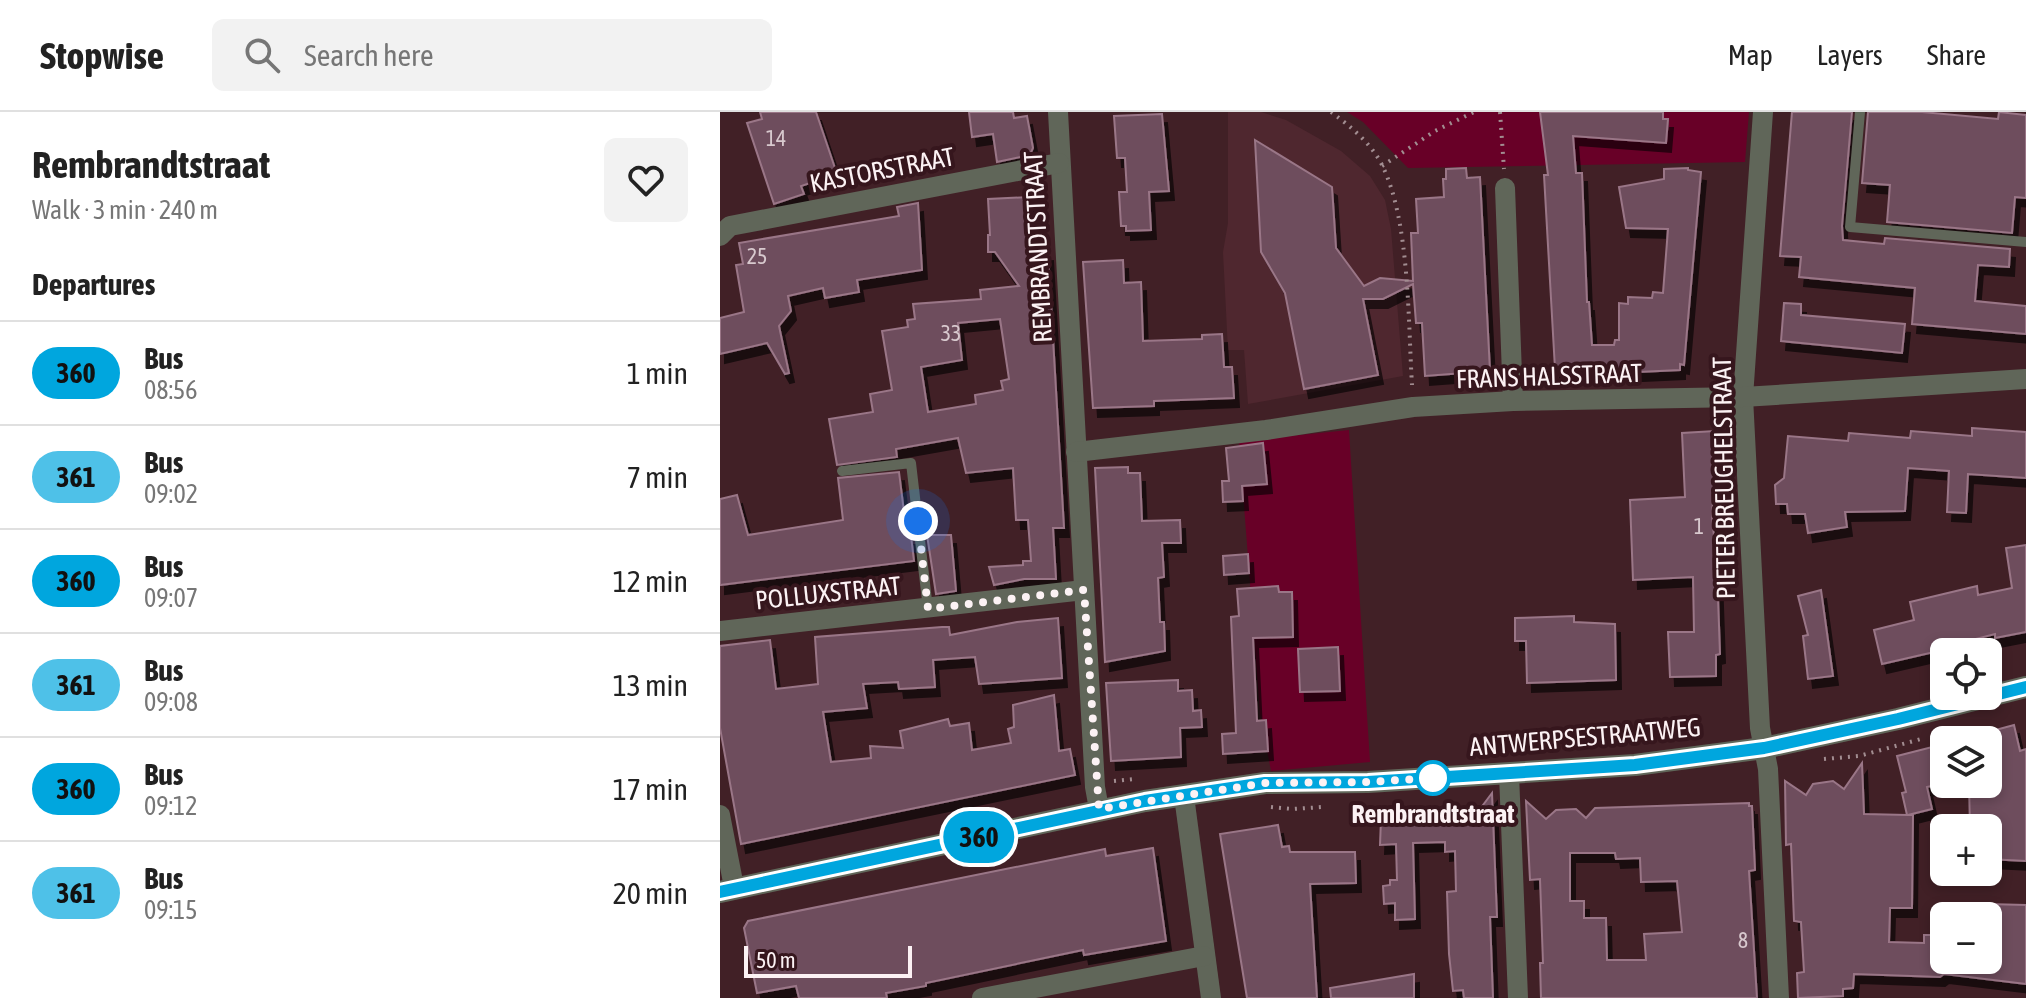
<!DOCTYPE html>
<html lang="en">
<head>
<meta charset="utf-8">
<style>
  :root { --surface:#fff; --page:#f2f2f2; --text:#222; --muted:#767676; --line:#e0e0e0 }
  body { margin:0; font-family:"Asap Condensed",sans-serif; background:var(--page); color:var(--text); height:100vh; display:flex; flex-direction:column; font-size:30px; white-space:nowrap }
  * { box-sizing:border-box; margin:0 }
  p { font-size:26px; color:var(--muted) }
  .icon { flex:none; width:44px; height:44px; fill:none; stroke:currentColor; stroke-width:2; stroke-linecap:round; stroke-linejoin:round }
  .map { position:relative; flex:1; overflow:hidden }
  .drawer { display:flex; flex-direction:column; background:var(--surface); width:720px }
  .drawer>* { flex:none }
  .badge { padding:0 16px; border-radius:26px; font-size:28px; line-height:52px }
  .buttons { position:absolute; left:1210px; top:526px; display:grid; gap:16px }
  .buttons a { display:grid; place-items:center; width:72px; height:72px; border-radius:12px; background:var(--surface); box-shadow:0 4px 12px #0003; font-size:40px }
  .scale { position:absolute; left:24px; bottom:20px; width:168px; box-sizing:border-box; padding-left:8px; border:4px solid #fcf2f4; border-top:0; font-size:22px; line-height:28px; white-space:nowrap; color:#fcf2f4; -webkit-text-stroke:6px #36161d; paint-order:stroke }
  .you { position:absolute; width:40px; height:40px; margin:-20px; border:6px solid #fff; border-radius:50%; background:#1a73e8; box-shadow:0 0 0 12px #1a73e833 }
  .map>.badge { position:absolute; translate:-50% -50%; box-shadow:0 0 0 4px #fff }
  h2 { padding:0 32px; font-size:30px; line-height:72px }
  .round { display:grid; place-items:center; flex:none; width:84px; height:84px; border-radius:12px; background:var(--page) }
  .overview { display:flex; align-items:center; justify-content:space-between; height:136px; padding:0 32px }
  h1 { font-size:38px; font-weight:700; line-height:60px }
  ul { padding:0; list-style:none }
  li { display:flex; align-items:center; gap:24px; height:104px; padding:0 32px; border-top:2px solid var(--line) }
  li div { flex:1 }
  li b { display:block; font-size:30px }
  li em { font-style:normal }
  li .badge { min-width:88px; font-weight:700; text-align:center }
  header { display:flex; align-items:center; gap:48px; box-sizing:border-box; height:112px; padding:0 40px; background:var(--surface); border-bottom:2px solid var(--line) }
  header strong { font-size:38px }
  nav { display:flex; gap:44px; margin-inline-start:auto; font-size:28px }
  .search { width:560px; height:72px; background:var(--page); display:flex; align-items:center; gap:20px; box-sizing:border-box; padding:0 28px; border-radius:12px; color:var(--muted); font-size:30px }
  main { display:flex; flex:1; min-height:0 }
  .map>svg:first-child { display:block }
</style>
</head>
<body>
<header>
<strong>Stopwise</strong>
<div class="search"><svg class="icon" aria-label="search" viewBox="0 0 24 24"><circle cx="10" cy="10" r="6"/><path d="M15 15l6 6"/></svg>Search here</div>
<nav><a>Map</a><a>Layers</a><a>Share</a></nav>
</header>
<main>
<section class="drawer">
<div class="overview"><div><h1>Rembrandtstraat</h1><p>Walk · 3 min · 240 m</p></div><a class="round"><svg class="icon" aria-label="heart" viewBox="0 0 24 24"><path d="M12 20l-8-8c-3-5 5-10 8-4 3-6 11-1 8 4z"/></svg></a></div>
<h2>Departures</h2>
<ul>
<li><span class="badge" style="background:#00a6de;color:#111">360</span><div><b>Bus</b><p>08:56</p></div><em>1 min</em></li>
<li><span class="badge" style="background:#4ec1e8;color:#111">361</span><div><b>Bus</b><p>09:02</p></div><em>7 min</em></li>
<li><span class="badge" style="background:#00a6de;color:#111">360</span><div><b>Bus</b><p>09:07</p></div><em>12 min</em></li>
<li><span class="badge" style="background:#4ec1e8;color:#111">361</span><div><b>Bus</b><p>09:08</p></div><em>13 min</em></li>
<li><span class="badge" style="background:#00a6de;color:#111">360</span><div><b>Bus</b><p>09:12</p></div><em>17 min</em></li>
<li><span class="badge" style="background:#4ec1e8;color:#111">361</span><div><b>Bus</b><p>09:15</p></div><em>20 min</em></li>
</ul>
</section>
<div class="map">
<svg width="1306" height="886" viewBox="0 0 1306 886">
  <defs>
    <filter id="shadow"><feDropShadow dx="5" dy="9" stdDeviation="0" flood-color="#0009"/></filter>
  </defs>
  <rect width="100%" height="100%" fill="#412026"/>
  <polygon fill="#4f272f" points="508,0 541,0 566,8 621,39 650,64 665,88 671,117 683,264 528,292 524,238 508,238 503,140 508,111"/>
  <g fill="#680027">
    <polygon points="627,0 1029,0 1025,50 688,56 643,10"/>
    <polygon points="629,318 650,650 551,659 540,601 519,329"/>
  </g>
  <g fill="#6e4d5d" stroke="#9a7687" stroke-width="2" fill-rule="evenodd" filter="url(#shadow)">
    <polygon points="40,0 96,0 117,62 81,74 84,82 54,92 27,11 42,7"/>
    <polygon points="249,0 293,0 294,6 307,4 313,36 310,43 277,50 273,22 252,25"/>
    <polygon points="820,0 943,0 943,7 948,7 946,31 853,24 856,61 862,61 867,190 869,190 872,233 894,233 895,228 899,228 899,191 908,192 908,185 932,186 933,180 943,181 948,117 906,116 899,75 944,67 944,57 968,56 968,58 981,60 964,253 960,252 960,258 918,260 891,259 891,254 835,257 824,63 828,63"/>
    <polygon points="1072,0 1132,0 1122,114 1123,128 1164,132 1165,126 1290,137 1289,155 1258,153 1255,189 1306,194 1306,222 1192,212 1195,176 1079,165 1081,145 1060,144"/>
    <polygon points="1148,0 1202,0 1278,7 1279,0 1306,3 1306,86 1295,85 1292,121 1167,110 1170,73 1142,71"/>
    <polygon points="442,2 449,79 429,80 431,118 406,119 406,114 401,114 399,80 407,80 405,46 397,46 394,4"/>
    <polygon points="535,28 612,75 616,136 644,174 660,166 693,169 691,121 698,121 696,87 724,85 723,67 726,67 726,57 746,56 747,66 760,65 770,259 705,264 702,211 696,211 693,172 663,187 643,187 658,263 584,277 565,181 541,140"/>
    <path d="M310 85 315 141 328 140 344 416H333L336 467H304L274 473 269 455 303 453V449H311L308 408H296L293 356 246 361 238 326 176 337 177 345 117 353 109 307 153 300 150 282 172 278 162 219 188 215 187 208 195 207 193 192 261 187 260 178 299 174 275 140H268V123H270L268 87ZM280 207 289 267 281 269 283 278 255 283 256 292 208 300 201 255 242 248 238 211Z"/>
    <polygon points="198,91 202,158 137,168 139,180 105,186 103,176 68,184 71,199 59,214 69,261 65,262 47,231 0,242 0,206 24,200 16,153 23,152 19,131 179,104 177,95"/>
    <polygon points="403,148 404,171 421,170 423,229 482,227 482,223 502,222 504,255 512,255 514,286 434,289 434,294 373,296 363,150"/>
    <polygon points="1064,191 1081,192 1081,203 1185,212 1182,241 1061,229"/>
    <polygon points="1252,316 1306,320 1306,366 1248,362 1246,401 1227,400 1229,359 1188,356 1185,399 1125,400 1127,415 1088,421 1085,402 1068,402 1067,392 1056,392 1055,373 1064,366 1068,324 1128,329 1129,321 1190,326 1191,319 1252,324"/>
    <polygon points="995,319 998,365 995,365 992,403 997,457 1000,542 996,543 996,564 950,565 948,520 974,520 973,465 913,468 910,388 965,385 962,321"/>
    <polygon points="543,331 547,372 522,374 523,389 503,390 502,369 509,369 506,336"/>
    <polygon points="408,355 408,361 420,361 422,409 460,408 461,431 442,431 444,465 438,466 440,510 444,510 445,539 385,550 375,356"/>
    <polygon points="179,360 187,424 191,424 194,449 0,473 0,387 17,383 28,423 123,408 118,366"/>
    <polygon points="207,423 231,423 236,479 216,482"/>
    <polygon points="1306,433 1306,520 1275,526 1275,522 1236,532 1236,535 1162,552 1154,518 1194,508 1190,490 1257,474 1258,483 1292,476 1286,436"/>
    <polygon points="528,442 529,461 504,463 503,444"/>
    <polygon points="558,474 559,480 572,480 573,525 533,526 537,609 546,608 548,639 503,642 502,622 516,621 511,505 519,504 517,477"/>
    <polygon points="1101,478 1113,564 1088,567 1083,524 1088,523 1078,484"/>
    <polygon points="854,504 854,510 895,512 896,568 807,571 806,529 795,529 795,506"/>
    <polygon points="338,506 342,566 259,572 255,545 213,548 215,575 179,577 178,570 143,572 147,596 103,600 111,650 151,646 150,634 183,636 180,619 228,607 230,614 249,611 252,638 291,631 288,617 294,615 293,593 334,583 339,639 350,637 355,663 21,732 0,616 0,534 50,528 56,577 98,572 95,525 222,515 229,515 230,523 297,510"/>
    <polygon points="618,535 620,579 580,580 578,537"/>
    <polygon points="458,568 458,579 472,578 473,599 481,598 482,615 460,616 461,645 391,649 386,571"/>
    <polygon points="1294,613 1300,639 1306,637 1306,749 1268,747 1268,716 1250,716 1249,672 1273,672 1268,644 1268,620"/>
    <polygon points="1224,632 1224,671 1207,675 1212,697 1188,703 1193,703 1192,796 1170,796 1169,830 1204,831 1204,823 1224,823 1224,848 1268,848 1268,792 1306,793 1306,872 1224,862 1220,865 1134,862 1133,876 1123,877 1123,884 1078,886 1077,861 1084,860 1081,810 1074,809 1071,732 1066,733 1065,669 1086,683 1093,672 1113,669 1124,677 1142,651 1144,702 1187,703 1182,681 1186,680 1177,644"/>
    <polygon points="772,681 777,805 770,805 773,886 744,886 743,878 733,879 729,842 727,780 736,779 735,739 725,740 725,730 693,731 695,807 675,808 675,791 664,792 663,774 670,773 670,768 677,768 676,732 660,733 661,707 675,706 685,698 704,697 714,705 724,696 733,695 743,695 754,705"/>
    <path d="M806 689 826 707 836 698 856 697 866 706 875 696 1029 691V694H1032L1035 758 1029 759 1037 886H821L820 851H823L820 767 810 768ZM850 741H895L896 747 920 746 921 770 957 769 962 820 924 822 926 848H887L886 806H864V789H850Z"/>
    <polygon points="558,713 562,735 569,734 570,740 635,740 636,771 590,772 597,886 527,886 500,722"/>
    <polygon points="433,736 446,829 364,843 363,838 206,871 206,874 166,881 167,886 79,886 76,874 37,881 24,816 28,809 385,737 386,744"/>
    <polygon points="694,862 694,886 611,886 610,876"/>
  </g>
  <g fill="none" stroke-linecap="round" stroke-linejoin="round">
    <g stroke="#a28d91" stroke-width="4" stroke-dasharray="2 6" stroke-linecap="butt">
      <path d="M611 0C630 14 651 31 662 53 690 109 688 210 692 273"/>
      <polyline points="780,0 784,57"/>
      <polyline points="662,54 715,19 754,0"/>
      <polyline points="1104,647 1139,644 1201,627"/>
      <polyline points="394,669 414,667"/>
      <polyline points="551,695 573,697 602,695"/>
    </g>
    <g stroke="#606659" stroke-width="10">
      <polyline points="1140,0 1130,115 1306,130"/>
      <polyline points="122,359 191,351 208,497"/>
    </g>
    <g stroke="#606659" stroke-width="20">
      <polyline points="338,0 375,675 379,697"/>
      <polyline points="1043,0 1023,285 1040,616 1048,657 1059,886"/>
      <polyline points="785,76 793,289"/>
      <polyline points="0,124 10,114 339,51"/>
      <polyline points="356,340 546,318 693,295 793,289 1023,285 1306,267"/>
      <polyline points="0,519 364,478"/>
      <polyline points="789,662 798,886"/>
      <polyline points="464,684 491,886"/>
      <polyline points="0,703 14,775"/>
      <polyline points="262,886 484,844"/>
    </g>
    <polyline stroke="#606659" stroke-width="22" points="0,780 425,689 545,671 648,670 915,653 1044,636 1178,607 1306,575"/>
  </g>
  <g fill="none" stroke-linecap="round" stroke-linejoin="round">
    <g stroke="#fff" stroke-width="18">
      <polyline id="line" points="0,780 425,689 545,671 648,670 915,653 1044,636 1178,607 1306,575"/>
    </g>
    <use href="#line" stroke="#00a6de" stroke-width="12"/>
    <polyline stroke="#fcf2f4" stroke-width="8" stroke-dasharray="0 14.4" points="198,409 208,497 364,478 379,697 545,671 648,670 713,666"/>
  </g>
  <circle fill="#fff" stroke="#00a6de" stroke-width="4" cx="713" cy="666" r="16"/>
  <g text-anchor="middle" stroke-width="8" stroke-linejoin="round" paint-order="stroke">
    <g font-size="22" fill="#d8c9ce">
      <text x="56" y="34">14</text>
      <text x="37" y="152">25</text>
      <text x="231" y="229">33</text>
      <text x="979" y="422">1</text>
      <text x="1023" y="836">8</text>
    </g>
    <g font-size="26" fill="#fcf2f4" stroke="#36161d">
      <text transform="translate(162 58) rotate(-11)" y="9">KASTORSTRAAT</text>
      <text transform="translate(318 135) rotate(-93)" y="9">REMBRANDTSTRAAT</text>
      <text transform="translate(829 264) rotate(-2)" y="9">FRANS HALSSTRAAT</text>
      <text transform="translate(1004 366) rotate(-91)" y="9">PIETER BREUGHELSTRAAT</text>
      <text transform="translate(108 481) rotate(-6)" y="9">POLLUXSTRAAT</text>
      <text transform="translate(865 625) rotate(-5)" y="9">ANTWERPSESTRAATWEG</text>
    </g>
    <g font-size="26" font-weight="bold" fill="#fcf2f4" stroke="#36161d">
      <text x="713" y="711">Rembrandtstraat</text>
    </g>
  </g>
</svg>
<div class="buttons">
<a><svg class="icon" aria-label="locate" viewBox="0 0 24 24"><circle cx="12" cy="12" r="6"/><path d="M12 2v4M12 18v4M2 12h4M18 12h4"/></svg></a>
<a><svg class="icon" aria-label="layers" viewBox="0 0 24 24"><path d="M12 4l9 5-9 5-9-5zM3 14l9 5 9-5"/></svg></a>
<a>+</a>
<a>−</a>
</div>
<div class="scale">50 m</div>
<div class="you" style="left:198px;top:409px"></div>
<b class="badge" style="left:259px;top:725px;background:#00a6de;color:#111">360</b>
</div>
</main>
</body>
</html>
